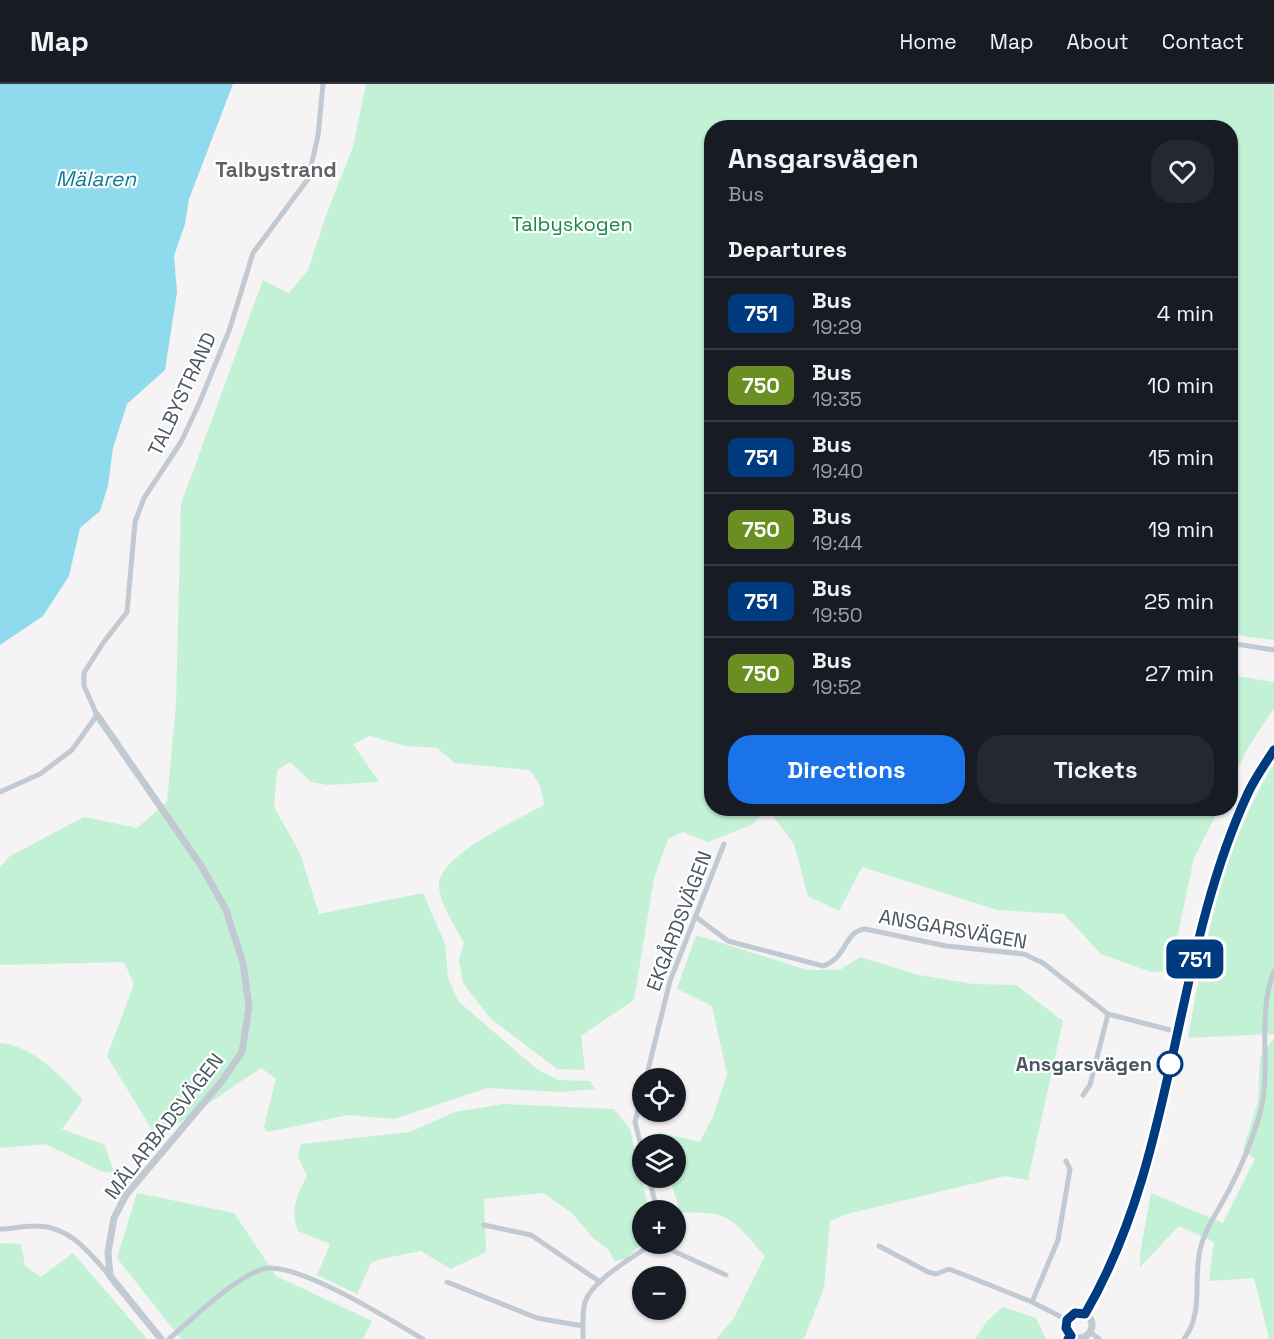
<!DOCTYPE html>
<html lang="en">
<head>
<meta charset="utf-8">
<style>
  :root { --surface:#171b24; --page:#242831; --text:#f1f3f6; --muted:#9ea1a6; --line:#363941; --accent:#1a73e8 }
  body { margin:0; font-family:"Space Grotesk",sans-serif; background:var(--page); color:var(--text); height:100vh; display:flex; flex-direction:column; font-size:22px; white-space:nowrap }
  * { box-sizing:border-box; margin:0 }
  p { font-size:20px; color:var(--muted) }
  .icon { flex:none; width:33px; height:33px; fill:none; stroke:currentColor; stroke-width:2; stroke-linecap:round; stroke-linejoin:round }
  .map { position:relative; flex:1; overflow:hidden }
  .sheet { position:absolute; left:704px; top:36px; width:534px; height:696px; display:flex; flex-direction:column; background:var(--surface); border-radius:24px; box-shadow:0 2px 4px #0004 }
  .sheet>* { flex:none }
  .badge { padding:0 12px; border-radius:9px; font-size:21px; line-height:39px }
  .fabs { position:absolute; left:632px; top:984px; display:grid; gap:12px }
  .fabs a { display:grid; place-items:center; width:54px; height:54px; border-radius:50%; background:var(--surface); box-shadow:0 2px 4px #0004; font-size:30px }
  .map>.badge { position:absolute; translate:-50% -50%; box-shadow:0 0 0 3px #fff }
  h2 { padding:0 24px; font-size:22px; line-height:54px }
  .round { display:grid; place-items:center; flex:none; width:63px; height:63px; border-radius:24px; background:var(--page) }
  .head { display:flex; align-items:center; justify-content:space-between; height:102px; padding:0 24px }
  h1 { font-size:28px; font-weight:700; line-height:45px }
  .action { display:flex; gap:12px; margin-top:auto; padding:12px 24px }
  .action a { flex:1; height:69px; border-radius:24px; background:var(--accent); color:#fff; font-size:24px; font-weight:700; line-height:69px; text-align:center }
  .action a+a { background:var(--page); color:var(--text) }
  ul { padding:0; list-style:none }
  li { display:flex; align-items:center; gap:18px; height:72px; padding:0 24px; border-top:2px solid var(--line) }
  li div { flex:1 }
  li b { display:block; font-size:22px }
  li em { font-style:normal }
  li .badge { min-width:66px; font-weight:700; text-align:center }
  header { display:flex; align-items:center; gap:36px; box-sizing:border-box; height:84px; padding:0 30px; background:var(--surface); border-bottom:2px solid var(--line) }
  header strong { font-size:28px }
  nav { display:flex; gap:33px; margin-inline-start:auto; font-size:21px }
  .map>svg:first-child { display:block }
</style>
</head>
<body>
<header>
<strong>Map</strong>
<nav><a>Home</a><a>Map</a><a>About</a><a>Contact</a></nav>
</header>
<div class="map">
<svg width="1274" height="1255" viewBox="0 0 1274 1255">
  <rect width="100%" height="100%" fill="#f5f3f3"/>
  <g fill="#c3f1d5">
    <path d="M366 0H1274V556L1243 552 1230 547V44H711V724L1219 725 1194 774 1170 887 1151 888 1101 870 1064 830 997 826 862 783 839 827 808 812 794 760 768 725 751 741 708 758 683 748 668 755 654 794 634 916 581 952 585 986 557 985 490 934 463 899 459 876 464 859C456 843 438 818 439 799 443 769 519 735 544 721L540 701 530 686 455 679 437 664 406 662 370 652 353 660 379 698 328 701 311 698 290 678 277 686 274 723 300 769 319 830 423 809 445 860 448 894 459 918 538 986 559 996 590 997 595 1005 560 1008 487 1004 394 1035 349 1031 267 1048 264 1043 276 995 261 984 157 1054 107 972 134 900 124 878 0 881V783L10 772 84 733 137 744 167 718 176 621 181 420 263 196 289 209 308 186 328 126 353 63Z"/>
    <polygon points="1230,591 1274,598 1274,624 1246,667 1230,702"/>
    <path d="M1274 680V950L1188 954C1206 856 1221 766 1274 680Z"/>
    <path d="M696 851 807 886H840L860 873 919 891 973 900 1016 901 1063 937 1028 1096 1005 1092 847 1130 830 1137 824 1204 804 1255H716L734 1234 765 1172C732 1136 732 1126 680 1129L670 1094H675V1060H661L658 1048 700 1058 714 1030 727 990 712 922 677 905Z"/>
    <polygon points="1274,954 1274,1255 1269,1255 1254,1194 1209,1197 1214,1158 1179,1142 1140,1183 1140,1170 1151,1109 1223,1139 1255,1075 1243,1066 1258,1017 1260,973"/>
    <path d="M0 959C34 962 61 992 83 1016L62 1045 105 1061 114 1089 101 1087 45 1060 0 1064Z"/>
    <path d="M504 1020 614 1025 630 1045 649 1126H642V1159L626 1175 614 1177 609 1166 593 1154 572 1129 543 1109 484 1115 486 1168 451 1185 421 1167 381 1175 371 1179 357 1210 317 1191 330 1160 298 1147C290 1127 297 1110 307 1092L298 1073 301 1060 410 1048 455 1028Z"/>
    <polygon points="137,1109 234,1129 276,1192 372,1237 363,1255 181,1255 117,1174"/>
    <polygon points="0,1159 21,1160 25,1182 41,1193 73,1169 147,1255 0,1255"/>
    <polygon points="1003,1223 1036,1234 1046,1255 975,1255 987,1237"/>
  </g>
  <polygon fill="#90daee" points="0,0 233,0 189,115 185,140 174,172 177,208 165,286 127,320 113,364 108,402 100,427 80,444 69,492 43,532 0,561"/>
  <g fill="none" stroke-linecap="round" stroke-linejoin="round">
    <g stroke="#c1cad2" stroke-width="5">
      <polyline points="1230,559 1274,566"/>
      <polyline points="0,708 40,690 72,666 97,631 84,602 84,589 103,559 127,528 135,438 144,414 181,358 198,322 229,247 253,169 308,95 318,52 323,0"/>
      <path d="M696 833 728 857 823 882C848 873 843 848 865 845L946 862 1024 870 1043 879 1108 930 1178 948"/>
      <polyline points="646,994 670,897 724,760"/>
      <polyline points="642,1011 635,1038 642,1066"/>
      <polyline points="1083,1011 1090,1001 1108,930"/>
      <polyline points="649,1094 657,1126"/>
      <polyline points="484,1141 531,1151 600,1198"/>
      <path d="M0 1145C13 1145 25 1141 38 1142 71 1143 90 1170 110 1192"/>
      <polyline points="658,1160 726,1191"/>
      <polyline points="879,1162 928,1188 936,1190 949,1185 962,1190 1032,1218 1067,1236"/>
      <polyline points="447,1198 537,1234 583,1242"/>
      <polyline points="1032,1218 1058,1156 1070,1085 1066,1077"/>
      <polyline points="1090,1248 1099,1255"/>
      <path d="M169 1255C190 1237 244 1184 270 1184 307 1184 389 1235 423 1255"/>
      <path d="M583 1255C583 1243 582 1229 585 1218 592 1196 634 1173 652 1160"/>
      <path d="M1184 1255C1204 1229 1193 1196 1200 1166 1205 1144 1220 1124 1230 1104 1241 1083 1251 1059 1258 1036 1274 988 1255 936 1274 887"/>
    </g>
    <g stroke="#c1cad2" stroke-width="7">
      <polyline points="97,631 202,783 226,826 243,879 249,923 242,968 222,997 126,1111 114,1134 108,1168 110,1192 161,1255"/>
      <circle cx="1079" cy="1241" r="13"/>
      <path d="M1085 1230C1178 1071 1171 875 1248 709 1255 694 1265 680 1274 666"/>
    </g>
  </g>
  <g fill="none" stroke-linecap="round" stroke-linejoin="round">
    <g stroke="#fff" stroke-width="14">
      <path id="line" d="M1068 1255 1071 1252 1066 1244 1067 1236 1075 1229 1085 1230C1178 1071 1171 875 1248 709 1255 694 1265 680 1274 666"/>
    </g>
    <use href="#line" stroke="#003b80" stroke-width="9"/>
  </g>
  <circle fill="#fff" stroke="#003b80" stroke-width="3" cx="1170" cy="980" r="12"/>
  <g text-anchor="middle" stroke-width="4.5" stroke-linejoin="round" paint-order="stroke">
    <g font-size="20" fill="#17864f" stroke="#fff">
      <text x="572" y="147">Talbyskogen</text>
    </g>
    <g font-size="20" fill="#4a5661" stroke="#fff">
      <text transform="translate(182 310) rotate(-65)" y="7">TALBYSTRAND</text>
      <text transform="translate(679 837) rotate(-69)" y="7">EKGÅRDSVÄGEN</text>
      <text transform="translate(953 845) rotate(10)" y="7">ANSGARSVÄGEN</text>
      <text transform="translate(164 1042) rotate(-52)" y="7">MÄLARBADSVÄGEN</text>
    </g>
    <g font-size="20" font-weight="bold" fill="#4a5661" stroke="#fff" text-anchor="end">
      <text x="1152" y="987">Ansgarsvägen</text>
    </g>
    <g font-size="21" font-weight="bold" fill="#5f6368" stroke="#fff">
      <text x="276" y="93">Talbystrand</text>
    </g>
    <g font-size="21" font-style="italic" fill="#0c7c9b" stroke="#fff">
      <text x="96" y="102">Mälaren</text>
    </g>
  </g>
</svg>
<div class="fabs">
<a><svg class="icon" aria-label="locate" viewBox="0 0 24 24"><circle cx="12" cy="12" r="6"/><path d="M12 2v4M12 18v4M2 12h4M18 12h4"/></svg></a>
<a><svg class="icon" aria-label="layers" viewBox="0 0 24 24"><path d="M12 4l9 5-9 5-9-5zM3 14l9 5 9-5"/></svg></a>
<a>+</a>
<a>−</a>
</div>
<b class="badge" style="left:1195px;top:875px;background:#003b80;color:#fff">751</b>
<section class="sheet">
<div class="head"><div><h1>Ansgarsvägen</h1><p>Bus</p></div><a class="round"><svg class="icon" aria-label="heart" viewBox="0 0 24 24"><path d="M12 20l-8-8c-3-5 5-10 8-4 3-6 11-1 8 4z"/></svg></a></div>
<h2>Departures</h2>
<ul>
<li><span class="badge" style="background:#003b80;color:#fff">751</span><div><b>Bus</b><p>19:29</p></div><em>4 min</em></li>
<li><span class="badge" style="background:#6b8e23;color:#fff">750</span><div><b>Bus</b><p>19:35</p></div><em>10 min</em></li>
<li><span class="badge" style="background:#003b80;color:#fff">751</span><div><b>Bus</b><p>19:40</p></div><em>15 min</em></li>
<li><span class="badge" style="background:#6b8e23;color:#fff">750</span><div><b>Bus</b><p>19:44</p></div><em>19 min</em></li>
<li><span class="badge" style="background:#003b80;color:#fff">751</span><div><b>Bus</b><p>19:50</p></div><em>25 min</em></li>
<li><span class="badge" style="background:#6b8e23;color:#fff">750</span><div><b>Bus</b><p>19:52</p></div><em>27 min</em></li>
</ul>
<div class="action"><a>Directions</a><a>Tickets</a></div>
</section>
</div>
</body>
</html>
